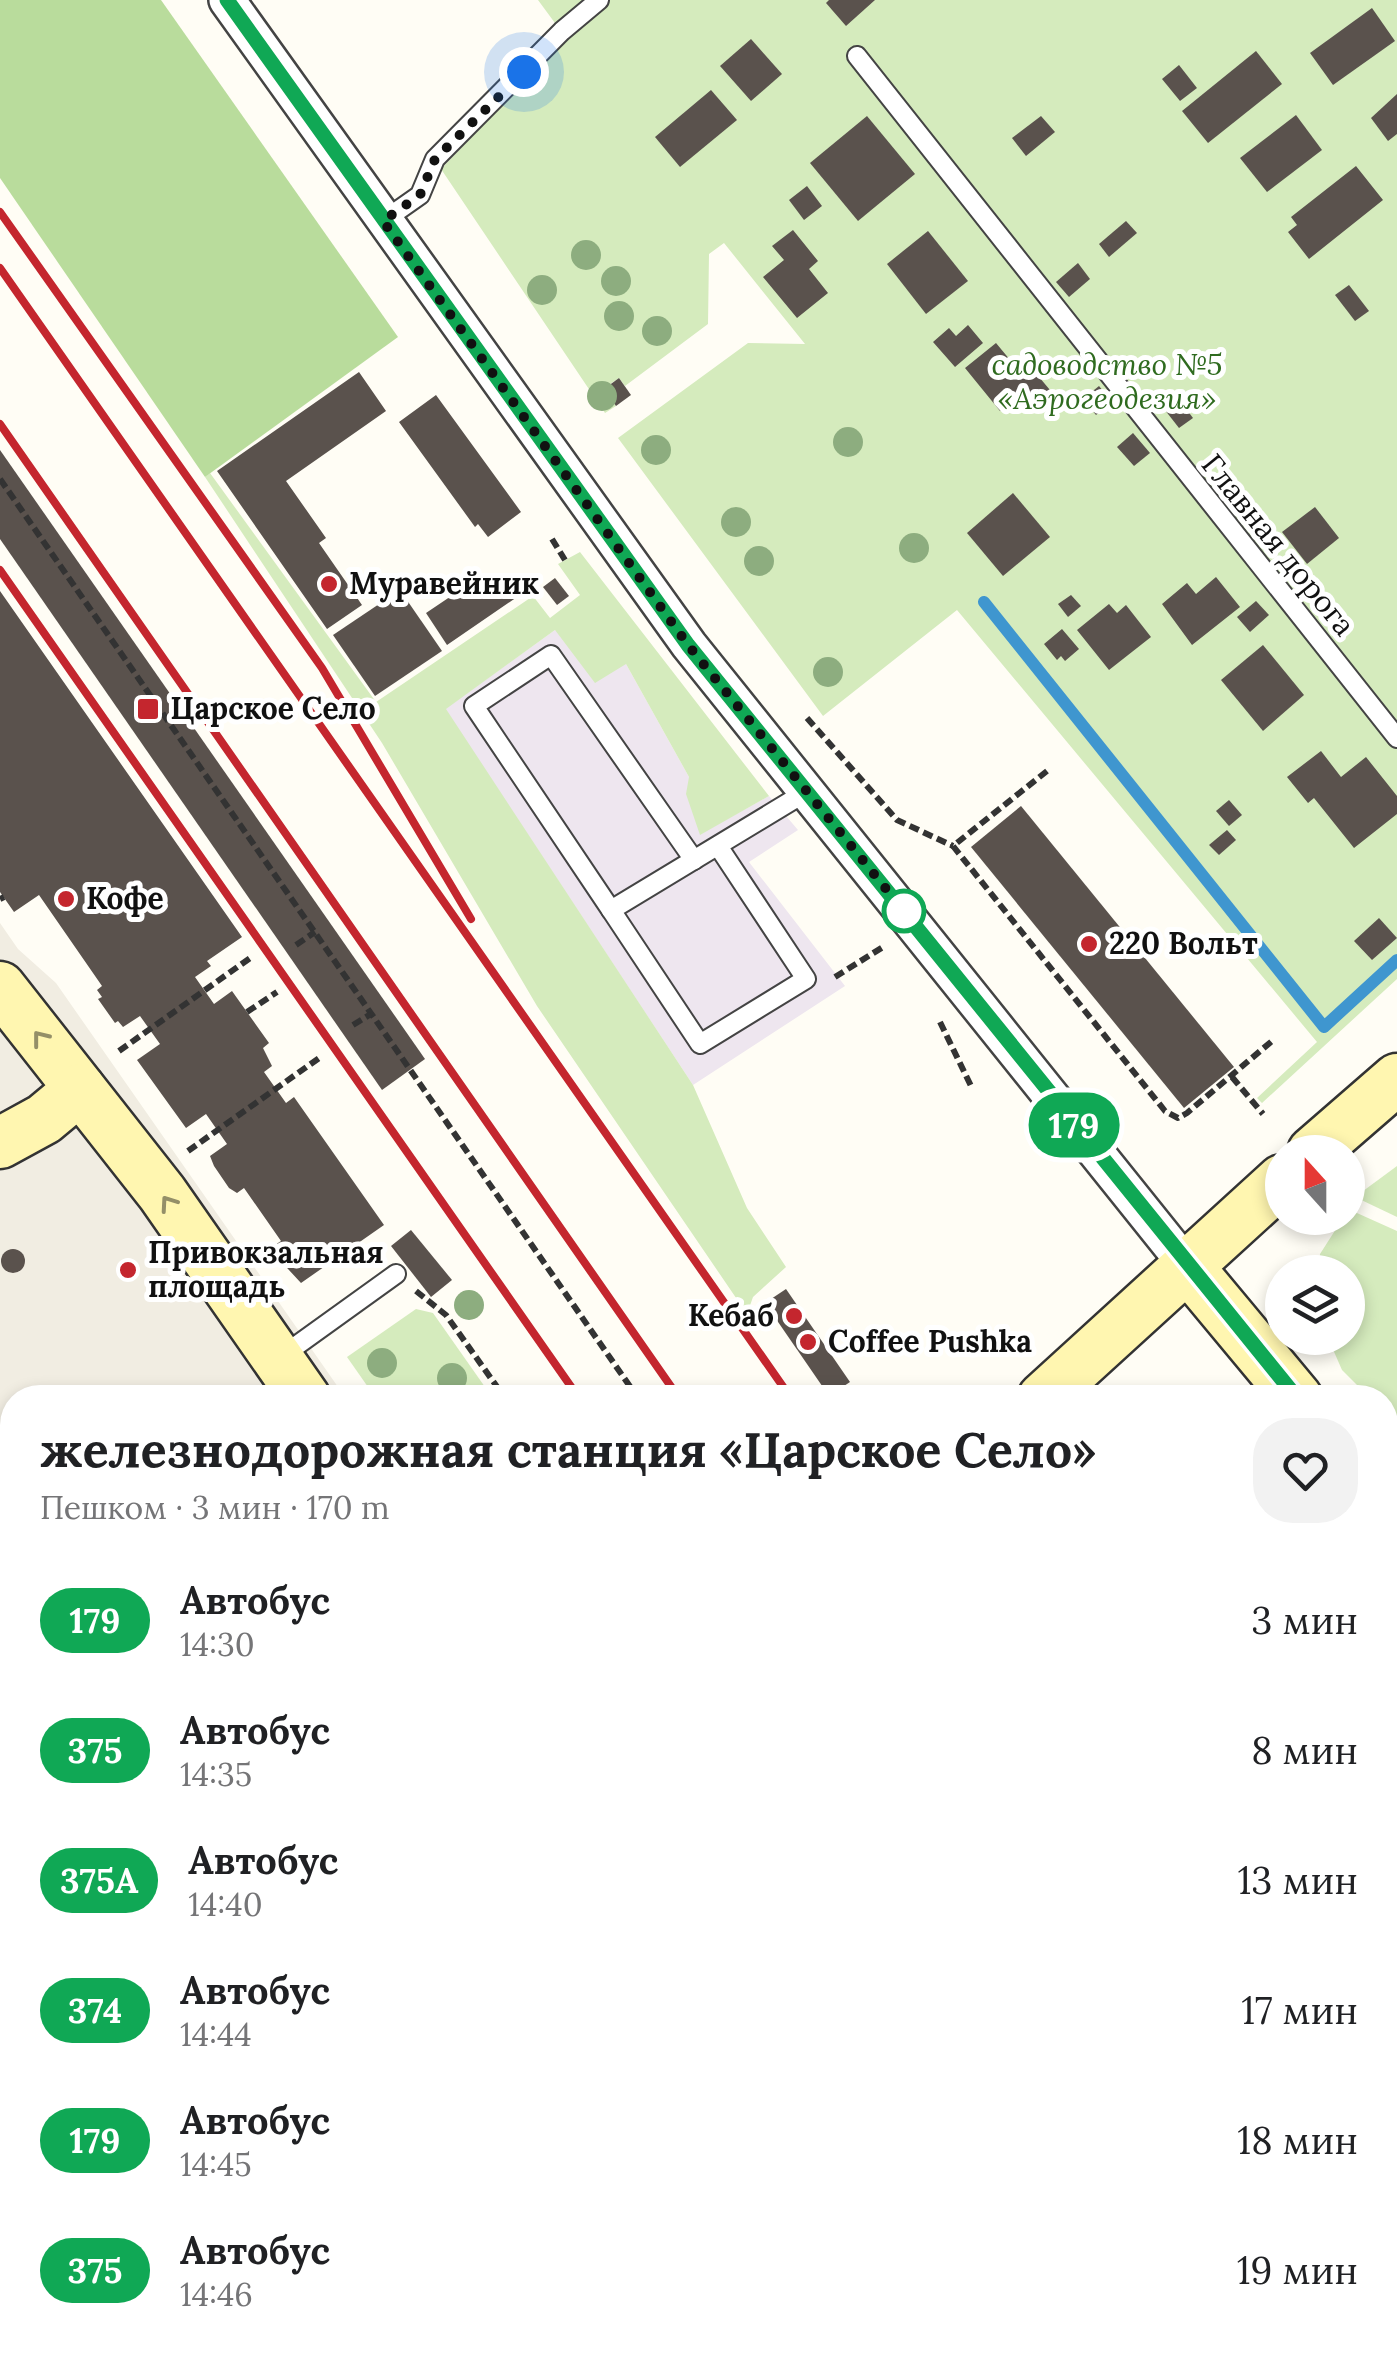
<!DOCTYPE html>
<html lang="ru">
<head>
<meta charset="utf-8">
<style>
  :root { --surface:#fff; --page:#f2f2f2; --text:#202124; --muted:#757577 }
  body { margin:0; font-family:Lora,serif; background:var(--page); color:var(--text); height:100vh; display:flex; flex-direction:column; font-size:38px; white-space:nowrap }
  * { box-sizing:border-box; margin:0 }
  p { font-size:32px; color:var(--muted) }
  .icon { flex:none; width:55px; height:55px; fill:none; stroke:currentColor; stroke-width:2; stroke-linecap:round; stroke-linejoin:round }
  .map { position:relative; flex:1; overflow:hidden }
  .side { position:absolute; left:0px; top:1385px; width:1398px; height:972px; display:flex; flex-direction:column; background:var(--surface); border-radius:40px 40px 0 0; box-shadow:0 5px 15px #0003 }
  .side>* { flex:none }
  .badge { padding:0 20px; border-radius:32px; font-size:35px; line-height:65px }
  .needle { width:65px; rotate:339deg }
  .controls { position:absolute; left:1265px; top:1135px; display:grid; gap:20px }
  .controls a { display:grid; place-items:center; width:100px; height:100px; border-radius:50%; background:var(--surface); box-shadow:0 5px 15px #0003; font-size:50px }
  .you { position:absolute; width:50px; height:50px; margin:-25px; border:8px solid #fff; border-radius:50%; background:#1a73e8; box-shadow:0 0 0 15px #1a73e833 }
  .map>.badge { position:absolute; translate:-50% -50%; box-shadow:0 0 0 5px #fff }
  .round { display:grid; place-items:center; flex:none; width:105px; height:105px; border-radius:40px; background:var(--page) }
  .overview { display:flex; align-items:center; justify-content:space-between; height:170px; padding:0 40px }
  h1 { font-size:48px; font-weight:700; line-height:75px }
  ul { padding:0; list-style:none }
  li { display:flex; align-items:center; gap:30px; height:130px; padding:0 40px }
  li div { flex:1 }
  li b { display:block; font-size:38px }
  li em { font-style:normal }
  li .badge { min-width:110px; font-weight:700; text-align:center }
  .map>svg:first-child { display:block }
</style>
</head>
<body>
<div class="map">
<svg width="1397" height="2356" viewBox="0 0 1397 2356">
  <rect width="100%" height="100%" fill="#fffdf5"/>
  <polygon fill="#eee6ef" points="555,630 626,664 689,777 700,834 769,796 798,830 749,862 845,986 693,1085 445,709"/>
  <g fill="#d5ebbd">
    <polygon points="538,0 1397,0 1397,979 1262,1103 1257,1098 1317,1042 957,610 823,716 618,438 748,343 805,344 724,243 709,254 708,324 625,386 619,378 604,388 616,406 605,413 441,169 566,38"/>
    <polygon points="210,473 376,702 533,596 550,618 580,595 558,564 580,552 769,796 700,835 686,794 689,777 626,664 595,683 555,630 446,709 693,1085 747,1208 786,1267 753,1297 747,1314 537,1006 382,743 205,477"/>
    <polygon points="1397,1166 1397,1217 1355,1197"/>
    <polygon points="1348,1209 1397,1231 1397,1426 1385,1414 1385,1398 1369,1397 1342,1370 1328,1338 1348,1338 1348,1272 1318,1272 1320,1254 1343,1218 1348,1218"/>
    <polygon points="416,1309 433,1313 492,1397 375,1397 347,1357"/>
    <polygon points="1385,1594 1397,1605 1397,1657 1385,1666"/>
    <polygon points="1397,2013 1397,2172 1385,2171 1385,2023"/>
    <polygon points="760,2345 920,2345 927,2356 767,2356"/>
    <polygon points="990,2345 1222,2345 1230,2356 998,2356"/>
  </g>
  <g fill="#b9dc9c">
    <polygon points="0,0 161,0 398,337 205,477 0,178"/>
    <polygon points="12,1790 12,1999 0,1990 0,1811 3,1800"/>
  </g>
  <polygon fill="#f1ede2" points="0,923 18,949 56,983 345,1397 12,1398 12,1603 0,1605"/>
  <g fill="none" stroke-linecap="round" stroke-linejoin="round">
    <polyline stroke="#3f96cf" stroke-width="12" points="984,602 1324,1027 1397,960"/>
  </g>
  <g fill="#5a524d">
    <polygon points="829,0 875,0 846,26 826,3"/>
    <polygon points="1372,8 1395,41 1333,85 1310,53"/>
    <polygon points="751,39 782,74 751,101 720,66"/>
    <polygon points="1256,51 1282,84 1208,143 1182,111"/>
    <polygon points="1179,65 1197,88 1180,101 1162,79"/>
    <polygon points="711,90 737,120 680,167 655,137"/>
    <polygon points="1397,94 1397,134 1388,141 1371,118"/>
    <polygon points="1296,115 1322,150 1267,192 1240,158"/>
    <polygon points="867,116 915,174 858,221 810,163"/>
    <polygon points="1041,116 1055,132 1026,156 1012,138"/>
    <polygon points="1356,166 1383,200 1309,259 1288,232 1297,225 1291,217"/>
    <polygon points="807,186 822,206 804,220 789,200"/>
    <polygon points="1126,221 1137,233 1109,257 1099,244"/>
    <polygon points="793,230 818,261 809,269 828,293 797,318 763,277 784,260 772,246"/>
    <polygon points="928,231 968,281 926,314 887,264"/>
    <polygon points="1078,263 1090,279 1069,297 1056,282"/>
    <polygon points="1349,285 1369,311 1355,321 1335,295"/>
    <polygon points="968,325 983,343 955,367 933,342 949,328 956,336"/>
    <polygon points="996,343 1020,372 1029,365 1055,396 1034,413 1019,396 1000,411 965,368"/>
    <polygon points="359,372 386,411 286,481 326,538 319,543 362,605 327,629 217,471"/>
    <polygon points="619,378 631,395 616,406 604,389"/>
    <polygon points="1099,386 1112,402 1096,415 1083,399"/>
    <polygon points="1175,394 1193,418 1179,428 1161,405"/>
    <polygon points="436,395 521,512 488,537 478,524 475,527 399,422"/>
    <polygon points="1133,433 1150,453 1134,466 1117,447"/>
    <polygon points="0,450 425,1059 382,1090 0,539"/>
    <polygon points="1013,493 1050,537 1003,576 967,533"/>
    <polygon points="1315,507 1339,538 1307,564 1282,532"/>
    <polygon points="506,574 520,595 447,645 426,613 478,578 485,588"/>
    <polygon points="1216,577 1240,607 1192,645 1162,604 1187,583 1196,594"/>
    <polygon points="555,578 569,596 557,605 543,587"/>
    <polygon points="400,590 442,651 375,696 333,635"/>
    <polygon points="0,591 242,937 207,961 211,966 195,977 214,1004 232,991 269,1043 263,1048 272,1066 264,1072 286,1103 294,1097 384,1225 301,1283 276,1256 280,1253 275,1245 281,1241 244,1188 237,1193 229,1188 214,1166 210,1156 227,1144 206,1114 186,1128 137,1060 160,1044 140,1016 123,1027 118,1021 115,1023 98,999 102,997 97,990 102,986 39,895 14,912 0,892"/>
    <polygon points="1071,595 1081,606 1068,617 1058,604"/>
    <polygon points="1256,601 1269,615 1250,632 1237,617"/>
    <polygon points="1109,604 1117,613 1126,605 1151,637 1109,670 1077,630"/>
    <polygon points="1062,629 1079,649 1065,661 1061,656 1057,660 1044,644"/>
    <polygon points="1263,645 1304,695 1263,731 1221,680"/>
    <polygon points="1321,751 1341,777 1366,757 1397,796 1397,814 1354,848 1314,798 1308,803 1287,777"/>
    <polygon points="1229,800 1242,815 1229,826 1216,811"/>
    <polygon points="1021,806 1234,1067 1184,1108 971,847"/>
    <polygon points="1227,830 1236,840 1219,855 1209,845"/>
    <polygon points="1379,918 1397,938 1372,960 1354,941"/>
    <polygon points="411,1230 452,1280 431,1297 391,1246"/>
    <circle cx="13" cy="1261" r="12"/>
    <polygon points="786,1289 850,1382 829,1396 765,1303"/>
    <polygon points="12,1649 12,1740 0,1741 0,1650"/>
    <polygon points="12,2076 12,2202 0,2213 0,2087"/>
    <polygon points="1397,2229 1397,2267 1385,2249 1385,2237"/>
    <polygon points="145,2345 266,2345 254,2356 143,2356 138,2351"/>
    <polygon points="508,2345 697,2345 705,2356 516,2356"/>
  </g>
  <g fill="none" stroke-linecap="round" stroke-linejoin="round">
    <g stroke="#444" stroke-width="22">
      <g id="lane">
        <polyline points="857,56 1397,738"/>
        <polyline points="383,221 420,195 435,159 562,31 599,0"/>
        <polyline points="718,846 806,979 700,1044 611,910 806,792"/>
        <polyline points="611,910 474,706 551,655 694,860"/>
        <polyline points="282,1356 396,1274"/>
        <polyline points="1385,1732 1397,1722"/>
        <polyline points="0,1766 12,1763"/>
        <polyline points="1385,1856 1397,1846"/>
        <polyline points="1385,1980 1397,1970"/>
        <polyline points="0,2054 12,2046"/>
        <polyline points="1385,2191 1397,2193"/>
        <polyline points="101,2345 102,2356"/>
        <polyline points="394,2345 397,2356"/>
        <polyline points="727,2345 735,2356"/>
      </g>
    </g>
    <g stroke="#444" stroke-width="40">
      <g id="street">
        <polyline points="227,0 689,645 1188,1267"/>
        <polyline points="0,1582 12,1580"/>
      </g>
    </g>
    <g stroke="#333" stroke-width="55">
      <g id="secondary">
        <polyline points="0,987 162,1193 305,1398"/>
        <polyline points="0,1143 44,1119 80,1089"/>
        <polyline points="1313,1152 1397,1079"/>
        <polyline points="1188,1267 1297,1398"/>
        <polyline points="1043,1398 1282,1180"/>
        <polyline points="1385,1487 1397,1499"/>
        <polyline points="0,2320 12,2309"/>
        <polyline points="963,2345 971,2356"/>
      </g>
    </g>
    <g stroke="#333" stroke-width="6" stroke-dasharray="10 5" stroke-linecap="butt">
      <polyline points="0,479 638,1398"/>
      <polyline points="552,539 565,560"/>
      <polyline points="807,718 897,820 953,846"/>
      <polyline points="1047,771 953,846 1165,1111 1178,1118 1187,1113 1272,1041"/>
      <polyline points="0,899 4,897"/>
      <polyline points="296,945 315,932"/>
      <polyline points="835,977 883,947"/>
      <polyline points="247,1012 277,992"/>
      <polyline points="940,1022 972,1088"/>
      <polyline points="353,1025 371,1014"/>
      <polyline points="119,1051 253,956"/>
      <polyline points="1232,1077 1263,1114"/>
      <polyline points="188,1151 322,1056"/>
      <polyline points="416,1291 446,1315 505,1398"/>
      <polyline points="0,1495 12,1493"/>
    </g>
    <use href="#lane" stroke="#fff" stroke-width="18"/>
    <use href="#street" stroke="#fff" stroke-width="35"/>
    <use href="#secondary" stroke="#fff6b0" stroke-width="50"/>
    <g stroke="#c4262e" stroke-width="8">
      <polyline points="0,212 322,668 471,919"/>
      <polyline points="0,268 791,1398"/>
      <polyline points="0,424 679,1398"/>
      <polyline points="0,570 579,1398"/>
      <polyline points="1385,2294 1397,2312"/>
      <polyline points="1238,2345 1245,2356"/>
      <polyline points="1323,2345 1330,2356"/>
    </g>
  </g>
  <g fill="#8dad7f">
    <circle cx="586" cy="255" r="15"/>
    <circle cx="616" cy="281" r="15"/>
    <circle cx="542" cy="290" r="15"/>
    <circle cx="619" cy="316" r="15"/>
    <circle cx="657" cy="331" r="15"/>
    <circle cx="602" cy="396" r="15"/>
    <circle cx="848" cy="442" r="15"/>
    <circle cx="656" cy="450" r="15"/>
    <circle cx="736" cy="522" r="15"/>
    <circle cx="914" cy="548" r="15"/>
    <circle cx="759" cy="561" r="15"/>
    <circle cx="828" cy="672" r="15"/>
    <circle cx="469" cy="1305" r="15"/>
    <circle cx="382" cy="1363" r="15"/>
    <circle cx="452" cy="1378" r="15"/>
  </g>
  <defs><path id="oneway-chevron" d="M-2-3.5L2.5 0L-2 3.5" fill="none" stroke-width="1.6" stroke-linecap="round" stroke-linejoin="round" transform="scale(2.5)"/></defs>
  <g stroke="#948f68">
    <use href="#oneway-chevron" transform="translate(40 1038) rotate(-128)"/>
    <use href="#oneway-chevron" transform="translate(168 1203) rotate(-125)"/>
  </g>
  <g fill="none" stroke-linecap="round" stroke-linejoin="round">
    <g stroke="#fff" stroke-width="22">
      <polyline id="line" points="227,0 688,645 1297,1398"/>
    </g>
    <use href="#line" stroke="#10a855" stroke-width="15"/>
    <polyline stroke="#111" stroke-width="10" stroke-dasharray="0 18" points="524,72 435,159 420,195 383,221 688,645 904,911"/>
  </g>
  <g fill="#c4262e" stroke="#fff" stroke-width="4">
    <circle cx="329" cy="584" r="10"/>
    <rect x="136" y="697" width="24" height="24" rx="5"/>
    <circle cx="66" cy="899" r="10"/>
    <circle cx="1089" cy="944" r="10"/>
    <circle cx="128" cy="1270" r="10"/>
    <circle cx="794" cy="1316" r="10"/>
    <circle cx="808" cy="1342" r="10"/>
  </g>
  <circle fill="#fff" stroke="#10a855" stroke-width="5" cx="904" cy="911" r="20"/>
  <g text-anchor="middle" stroke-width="10" stroke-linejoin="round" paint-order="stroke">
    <g font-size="30" font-style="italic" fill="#2f6b1f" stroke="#fff">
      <text x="1107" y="375">садоводство №5<tspan x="1107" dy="34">«Аэрогеодезия»</tspan></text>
    </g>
    <g font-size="30" fill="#111" stroke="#fff">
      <text transform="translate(1278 545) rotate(51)" y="10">Главная дорога</text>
    </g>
    <g font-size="30" font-weight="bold" fill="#111" stroke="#fff" text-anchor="start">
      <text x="349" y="594">Муравейник</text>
      <text x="170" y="719">Царское Село</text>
      <text x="86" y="909">Кофе</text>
      <text x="1109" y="954">220 Вольт</text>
      <text x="148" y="1263">Привокзальная<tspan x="148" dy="34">площадь</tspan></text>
      <text x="774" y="1326" text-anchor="end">Кебаб</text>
      <text x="828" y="1352">Coffee Pushka</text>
    </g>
  </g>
</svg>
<div class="controls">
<a><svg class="needle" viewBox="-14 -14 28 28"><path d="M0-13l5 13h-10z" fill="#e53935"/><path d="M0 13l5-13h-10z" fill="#757577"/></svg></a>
<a><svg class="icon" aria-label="layers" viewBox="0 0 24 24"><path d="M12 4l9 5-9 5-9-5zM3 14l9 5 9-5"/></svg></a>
</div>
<div class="you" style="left:524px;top:72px"></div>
<b class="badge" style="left:1074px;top:1125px;background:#10a855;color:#fff">179</b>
<section class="side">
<div class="overview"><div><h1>железнодорожная станция «Царское Село»</h1><p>Пешком · 3 мин · 170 m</p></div><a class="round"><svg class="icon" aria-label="heart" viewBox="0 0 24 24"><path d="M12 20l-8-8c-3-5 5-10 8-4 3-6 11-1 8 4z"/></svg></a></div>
<ul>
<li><span class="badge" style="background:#10a855;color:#fff">179</span><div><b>Автобус</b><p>14:30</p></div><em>3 мин</em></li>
<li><span class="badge" style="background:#10a855;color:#fff">375</span><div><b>Автобус</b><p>14:35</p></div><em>8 мин</em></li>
<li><span class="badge" style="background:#10a855;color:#fff">375А</span><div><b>Автобус</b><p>14:40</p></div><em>13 мин</em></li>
<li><span class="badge" style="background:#10a855;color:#fff">374</span><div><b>Автобус</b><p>14:44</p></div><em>17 мин</em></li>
<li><span class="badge" style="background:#10a855;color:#fff">179</span><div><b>Автобус</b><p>14:45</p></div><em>18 мин</em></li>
<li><span class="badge" style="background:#10a855;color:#fff">375</span><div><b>Автобус</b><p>14:46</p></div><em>19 мин</em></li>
</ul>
</section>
</div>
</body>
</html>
